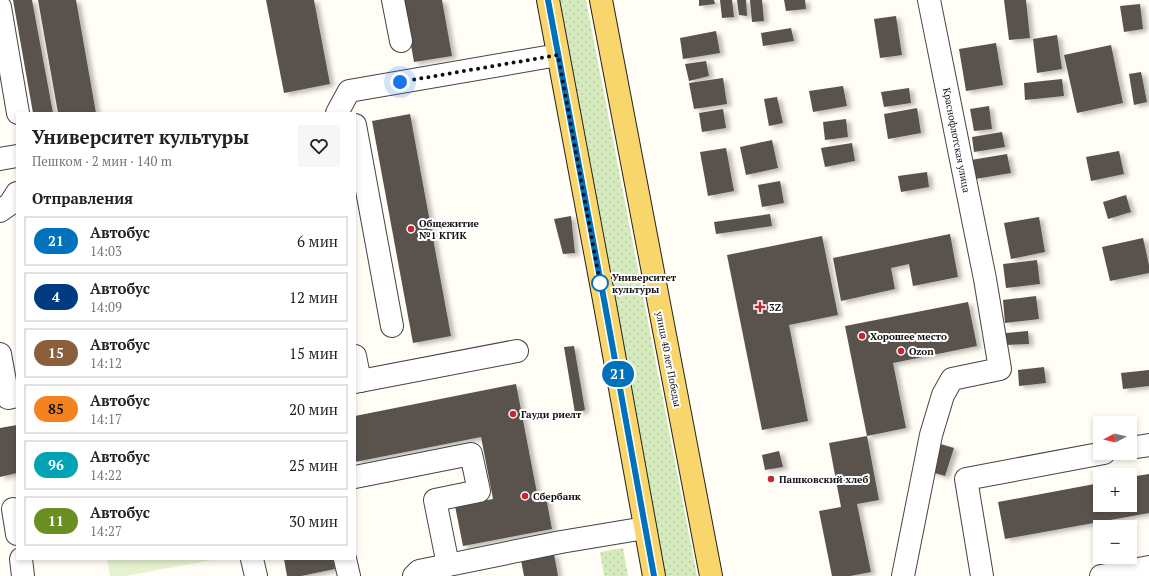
<!DOCTYPE html>
<html lang="ru">
<head>
<meta charset="utf-8">
<style>
  :root { --surface:#fff; --page:#f6f6f6; --text:#222; --muted:#767676; --line:#e0e0e0 }
  body { margin:0; font-family:"PT Serif",serif; background:var(--page); color:var(--text); height:100vh; display:flex; flex-direction:column; font-size:15px; white-space:nowrap }
  * { box-sizing:border-box; margin:0 }
  p { font-size:13px; color:var(--muted) }
  .icon { flex:none; width:22px; height:22px; fill:none; stroke:currentColor; stroke-width:2; stroke-linecap:round; stroke-linejoin:round }
  .map { position:relative; flex:1; overflow:hidden }
  .panel { position:absolute; left:16px; top:112px; width:340px; height:448px; display:flex; flex-direction:column; background:var(--surface); border-radius:0px; box-shadow:0 2px 6px #0003 }
  .panel>* { flex:none }
  .badge { padding:0 8px; border-radius:13px; font-size:14px; line-height:26px }
  .needle { width:26px; rotate:263deg }
  .fabs { position:absolute; left:1093px; top:416px; display:grid; gap:8px }
  .fabs a { display:grid; place-items:center; width:44px; height:44px; border-radius:0px; background:var(--surface); box-shadow:0 2px 6px #0003; font-size:20px }
  .you { position:absolute; width:20px; height:20px; margin:-10px; border:3px solid #fff; border-radius:50%; background:#1a73e8; box-shadow:0 0 0 6px #1a73e833 }
  .map>.badge { position:absolute; translate:-50% -50%; box-shadow:0 0 0 2px #fff }
  h2 { padding:0 16px; font-size:15px; line-height:36px }
  .round { display:grid; place-items:center; flex:none; width:42px; height:42px; border-radius:0px; background:var(--page) }
  .headline { display:flex; align-items:center; justify-content:space-between; height:68px; padding:0 16px }
  h1 { font-size:19px; font-weight:800; line-height:30px }
  ul { padding:0; list-style:none }
  li { display:flex; align-items:center; gap:12px; height:50px; margin:0 8px 6px; padding:0 8px; border:2px solid var(--line); border-radius:0px }
  li div { flex:1 }
  li b { display:block; font-size:15px }
  li em { font-style:normal }
  li .badge { min-width:44px; font-weight:700; text-align:center }
  .map>svg:first-child { display:block }
</style>
</head>
<body>
<div class="map">
<svg width="1149" height="576" viewBox="0 0 1149 576">
  <defs>
    <pattern id="green-dots" width="8" height="8" patternUnits="userSpaceOnUse"><rect width="8" height="8" fill="#d5ebbd"/><path d="M2 2h.1M6 6h.1" fill="none" stroke="#b6c8a1" stroke-width="1.8" stroke-linecap="round"/></pattern>
    <filter id="shadow"><feDropShadow dx="4.5" dy="2.5" stdDeviation="2" flood-color="#0004"/></filter>
  </defs>
  <rect width="100%" height="100%" fill="#fffdf5"/>
  <g fill="url(#green-dots)">
    <polygon points="556,0 586,0 697,576 666,576"/>
    <polygon points="623,548 628,576 604,576 600,552"/>
  </g>
  <polygon fill="#e6f2cf" points="107,559 212,559 212,560 125,576 110,576"/>
  <g fill="#5a524d" filter="url(#shadow)">
    <polygon points="13,0 32,0 53,113 33,113"/>
    <polygon points="38,0 76,0 96,113 58,113"/>
    <polygon points="266,0 314,0 330,84 284,93"/>
    <polygon points="403,0 442,0 452,56 414,62"/>
    <polygon points="699,0 714,0 715,4 699,6"/>
    <polygon points="720,0 732,0 734,17 722,18"/>
    <polygon points="737,0 746,0 747,16 739,15"/>
    <polygon points="750,0 762,0 764,21 752,22"/>
    <polygon points="784,0 805,0 806,9 786,11"/>
    <polygon points="1004,0 1026,0 1030,38 1009,40"/>
    <polygon points="1140,4 1143,29 1124,32 1120,6"/>
    <polygon points="896,16 902,55 880,58 874,19"/>
    <polygon points="791,28 794,41 763,46 761,33"/>
    <polygon points="716,31 720,53 683,59 680,38"/>
    <polygon points="1057,35 1062,69 1037,73 1033,39"/>
    <polygon points="996,43 1003,85 966,91 959,49"/>
    <polygon points="1111,45 1123,103 1077,113 1064,55"/>
    <polygon points="706,61 709,76 689,81 685,64"/>
    <polygon points="1141,72 1147,102 1134,105 1129,74"/>
    <polygon points="723,78 727,104 694,109 689,83"/>
    <polygon points="1062,79 1064,96 1025,100 1024,83"/>
    <polygon points="843,86 847,106 813,112 809,91"/>
    <polygon points="909,88 911,103 884,107 881,92"/>
    <polygon points="777,97 783,123 769,126 764,99"/>
    <polygon points="989,106 992,129 974,131 970,109"/>
    <polygon points="917,108 921,133 888,139 884,114"/>
    <polygon points="723,109 726,128 702,132 699,113"/>
    <polygon points="410,114 451,336 413,343 372,121"/>
    <polygon points="846,119 848,137 825,140 823,122"/>
    <polygon points="1002,132 1005,147 974,152 972,137"/>
    <polygon points="772,140 778,168 746,175 740,147"/>
    <polygon points="852,143 855,161 825,167 821,148"/>
    <polygon points="726,148 734,191 708,196 700,152"/>
    <polygon points="1119,151 1124,174 1091,181 1086,157"/>
    <polygon points="1007,154 1011,173 975,179 971,160"/>
    <polygon points="927,172 929,187 901,192 898,176"/>
    <polygon points="780,181 784,203 762,207 758,185"/>
    <polygon points="1126,195 1131,212 1108,219 1103,202"/>
    <polygon points="770,214 772,226 716,234 714,222"/>
    <polygon points="571,216 575,253 563,254 554,219"/>
    <polygon points="1039,217 1045,252 1011,259 1004,223"/>
    <polygon points="950,234 958,277 913,286 909,264 891,268 895,289 841,301 833,258"/>
    <polygon points="822,236 838,315 789,325 808,421 762,430 727,255"/>
    <polygon points="1143,238 1149,265 1149,273 1110,281 1102,247"/>
    <polygon points="1037,260 1040,284 1006,288 1003,264"/>
    <polygon points="1036,296 1039,319 1005,323 1003,300"/>
    <polygon points="968,302 977,346 893,363 906,428 867,436 845,326"/>
    <polygon points="1028,331 1029,344 1006,345 1006,333"/>
    <polygon points="574,346 585,410 575,413 564,347"/>
    <polygon points="1044,367 1046,383 1019,386 1018,370"/>
    <polygon points="1149,370 1149,386 1123,389 1121,373"/>
    <polygon points="516,384 537,493 545,492 552,529 463,546 455,506 493,499 481,437 355,462 355,416"/>
    <polygon points="17,425 17,473 0,477 0,428"/>
    <polygon points="867,436 879,500 857,504 871,572 850,576 832,576 819,511 841,507 829,443"/>
    <polygon points="937,443 954,448 945,476 928,471"/>
    <polygon points="779,451 783,467 765,470 762,455"/>
    <polygon points="1149,474 1149,513 1005,539 998,502 1100,483 1100,505 1130,505 1130,477"/>
    <polygon points="554,554 558,576 524,576 521,560"/>
    <polygon points="284,559 333,559 335,569 301,576 287,576"/>
  </g>
  <g fill="none" stroke-linecap="round" stroke-linejoin="round">
    <g stroke="#444" stroke-width="24">
      <g id="minor">
        <polyline points="393,0 401,41"/>
        <polyline points="0,7 18,113"/>
        <polyline points="337,113 349,91 558,55"/>
        <polyline points="355,125 392,326"/>
        <polyline points="0,159 17,156"/>
        <polyline points="0,211 10,204 17,193"/>
        <polyline points="0,354 8,398 17,396"/>
        <polyline points="355,356 360,381"/>
        <polyline points="355,382 517,351"/>
        <polyline points="1130,448 1149,445"/>
        <polyline points="355,477 471,454 479,491 435,500 448,565"/>
        <polyline points="13,509 17,534"/>
        <polyline points="21,559 23,576"/>
        <polyline points="252,559 256,576"/>
        <polyline points="345,559 349,576"/>
        <polyline points="414,576 419,571 561,542 645,528"/>
        <polyline points="903,576 931,435 943,395 952,379 1000,369 985,279 929,0"/>
        <polyline points="982,576 966,479 1104,453"/>
        <polyline points="1101,576 1149,567"/>
      </g>
    </g>
    <g stroke="#222" stroke-width="24">
      <g id="major">
        <polyline points="548,0 605,305 654,576"/>
        <polyline points="601,0 711,576"/>
      </g>
    </g>
    <use href="#minor" stroke="#fff" stroke-width="22"/>
    <use href="#major" stroke="#f9d66b" stroke-width="22"/>
  </g>
  <g fill="none" stroke-linecap="round" stroke-linejoin="round">
    <g stroke="#fff" stroke-width="9">
      <polyline id="line" points="548,0 605,305 654,576"/>
    </g>
    <use href="#line" stroke="#0072bc" stroke-width="6"/>
    <polyline stroke="#111" stroke-width="4" stroke-dasharray="0 7.2" points="400,82 558,55 600,283"/>
  </g>
  <g fill="#c4262e" stroke="#fff" stroke-width="1.5">
    <circle cx="411" cy="229" r="4"/>
    <path d="M758 301h4v4h4v4h-4v4h-4v-4h-4v-4h4z"/>
    <circle cx="862" cy="336" r="4"/>
    <circle cx="901" cy="351" r="4"/>
    <circle cx="513" cy="414" r="4"/>
    <circle cx="771" cy="479" r="4"/>
    <circle cx="525" cy="496" r="4"/>
  </g>
  <circle fill="#fff" stroke="#0072bc" stroke-width="2" cx="600" cy="283" r="8"/>
  <g text-anchor="middle" stroke-width="4" stroke-linejoin="round" paint-order="stroke">
    <g font-size="10" fill="#111" stroke="#fff">
      <text transform="translate(957 140) rotate(79)" y="4">Краснофлотская улица</text>
      <text transform="translate(669 359) rotate(79)" y="4">улица 40 лет Победы</text>
    </g>
    <g font-size="10" font-weight="bold" fill="#111" stroke="#fff" text-anchor="start">
      <text x="419" y="227">Общежитие<tspan x="419" dy="12">№1 КГИК</tspan></text>
      <text x="769" y="311">3Z</text>
      <text x="870" y="340">Хорошее место</text>
      <text x="909" y="355">Ozon</text>
      <text x="521" y="418">Гауди риелт</text>
      <text x="779" y="483">Пашковский хлеб</text>
      <text x="533" y="500">Сбербанк</text>
    </g>
    <g font-size="10" font-weight="bold" fill="#111" stroke="#fff" text-anchor="start">
      <text x="612" y="281">Университет<tspan x="612" dy="12">культуры</tspan></text>
    </g>
  </g>
</svg>
<div class="fabs">
<a><svg class="needle" viewBox="-14 -14 28 28"><path d="M0-13l5 13h-10z" fill="#e53935"/><path d="M0 13l5-13h-10z" fill="#767676"/></svg></a>
<a>+</a>
<a>−</a>
</div>
<div class="you" style="left:400px;top:82px"></div>
<b class="badge" style="left:618px;top:374px;background:#0072bc;color:#fff">21</b>
<section class="panel">
<div class="headline"><div><h1>Университет культуры</h1><p>Пешком · 2 мин · 140 m</p></div><a class="round"><svg class="icon" aria-label="heart" viewBox="0 0 24 24"><path d="M12 20l-8-8c-3-5 5-10 8-4 3-6 11-1 8 4z"/></svg></a></div>
<h2>Отправления</h2>
<ul>
<li><span class="badge" style="background:#0072bc;color:#fff">21</span><div><b>Автобус</b><p>14:03</p></div><em>6 мин</em></li>
<li><span class="badge" style="background:#003b80;color:#fff">4</span><div><b>Автобус</b><p>14:09</p></div><em>12 мин</em></li>
<li><span class="badge" style="background:#8b5e3c;color:#fff">15</span><div><b>Автобус</b><p>14:12</p></div><em>15 мин</em></li>
<li><span class="badge" style="background:#f58220;color:#111">85</span><div><b>Автобус</b><p>14:17</p></div><em>20 мин</em></li>
<li><span class="badge" style="background:#00a3b4;color:#fff">96</span><div><b>Автобус</b><p>14:22</p></div><em>25 мин</em></li>
<li><span class="badge" style="background:#6b8e23;color:#fff">11</span><div><b>Автобус</b><p>14:27</p></div><em>30 мин</em></li>
</ul>
</section>
</div>
</body>
</html>
